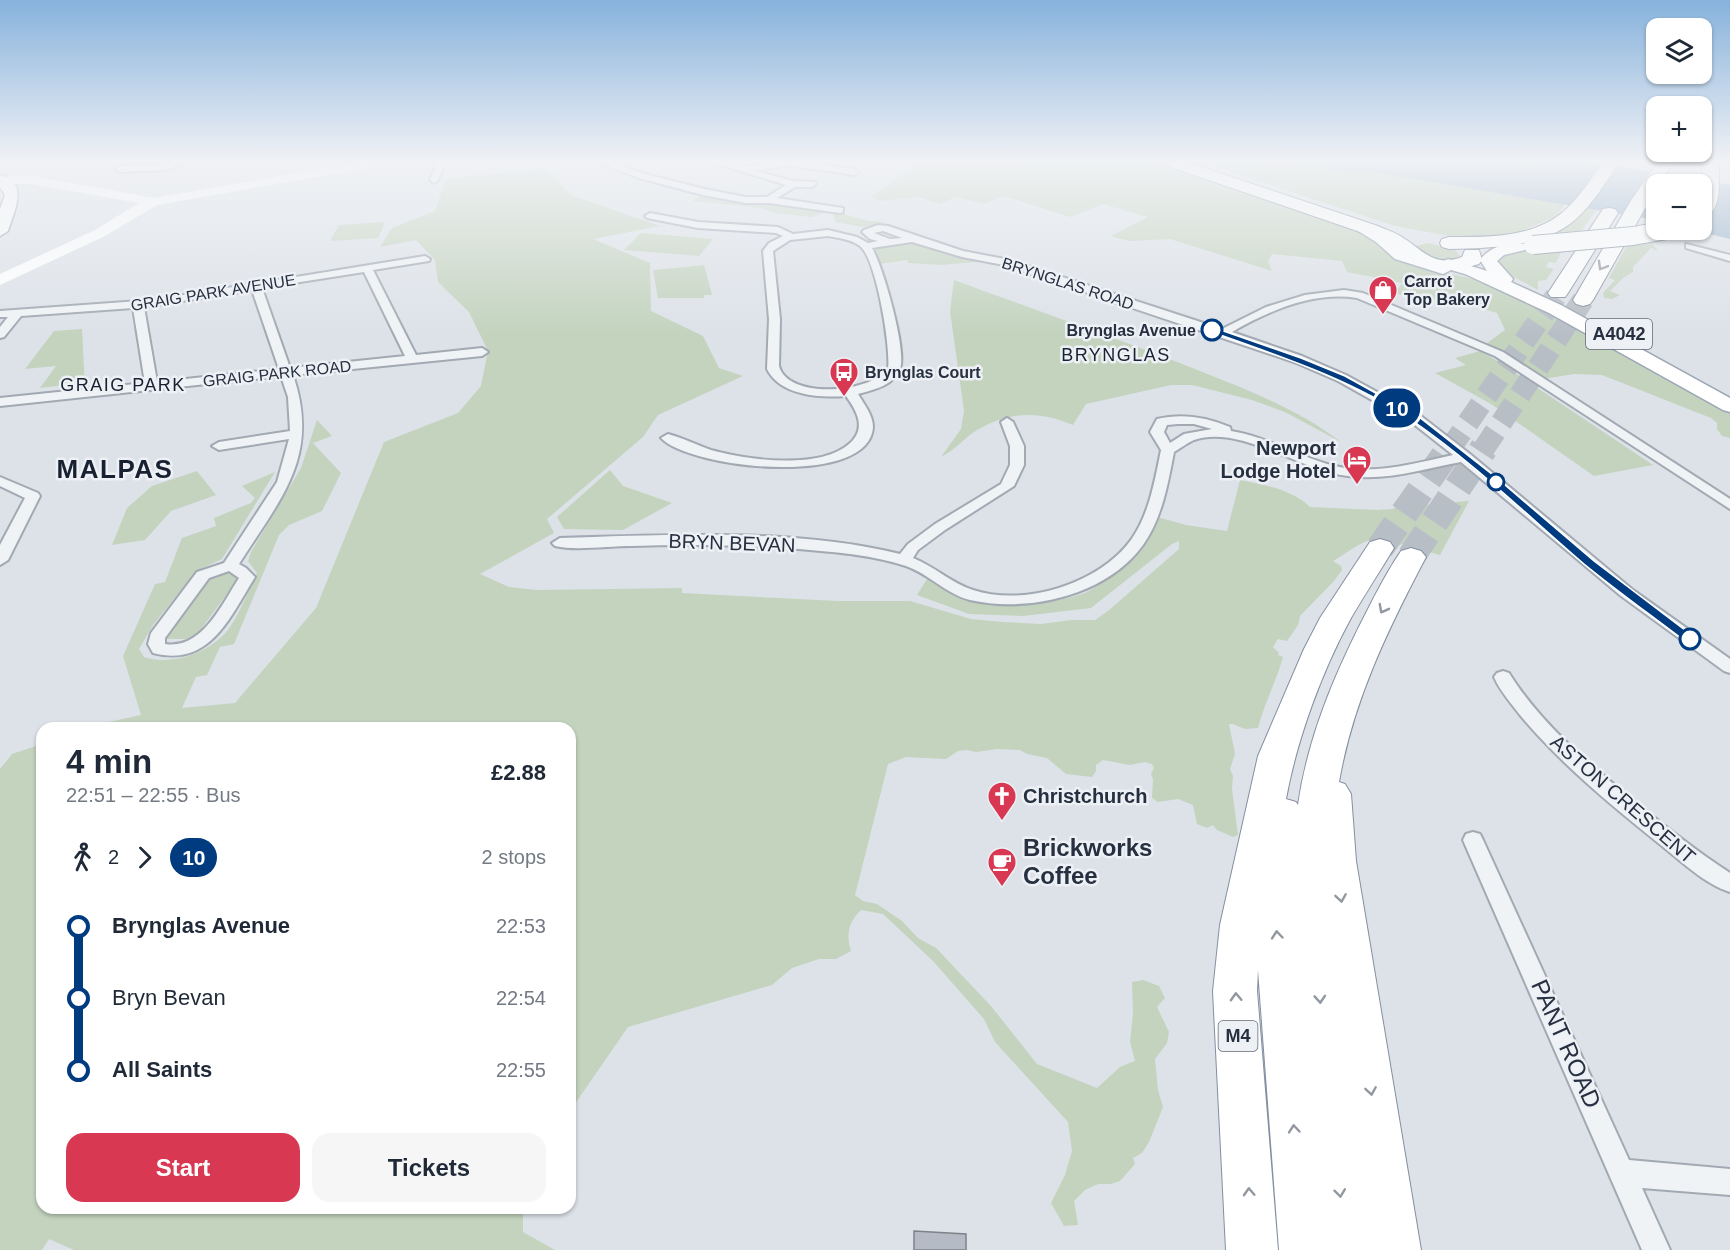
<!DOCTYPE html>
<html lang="en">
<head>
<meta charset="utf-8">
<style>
  :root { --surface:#fff; --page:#f6f6f7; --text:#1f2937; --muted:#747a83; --accent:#d83852 }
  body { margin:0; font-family:Arial,sans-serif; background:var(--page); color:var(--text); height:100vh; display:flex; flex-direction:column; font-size:22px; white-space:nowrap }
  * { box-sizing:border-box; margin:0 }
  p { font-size:20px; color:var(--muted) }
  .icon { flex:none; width:33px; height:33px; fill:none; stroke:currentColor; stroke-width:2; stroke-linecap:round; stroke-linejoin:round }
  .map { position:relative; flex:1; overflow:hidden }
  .details { position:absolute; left:36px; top:722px; width:540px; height:492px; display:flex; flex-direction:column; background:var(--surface); border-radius:18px; box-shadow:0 2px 4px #0004 }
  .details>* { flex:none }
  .badge { padding:0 12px; border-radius:20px; font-size:21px; line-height:39px }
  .controls { position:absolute; left:1646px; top:18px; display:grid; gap:12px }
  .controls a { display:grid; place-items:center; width:66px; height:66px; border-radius:12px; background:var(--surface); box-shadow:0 2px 4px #0004; font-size:30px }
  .map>.badge { position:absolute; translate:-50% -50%; box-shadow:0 0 0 3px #fff }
  .legs { display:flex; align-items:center; gap:9px; height:66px; padding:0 30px; font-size:20px }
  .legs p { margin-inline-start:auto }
  .headline { display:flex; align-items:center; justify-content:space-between; height:102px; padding:0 30px }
  h1 { font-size:33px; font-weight:800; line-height:45px }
  .cta { display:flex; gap:12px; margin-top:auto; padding:12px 30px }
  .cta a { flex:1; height:69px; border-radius:18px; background:var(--accent); color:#fff; font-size:24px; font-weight:800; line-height:69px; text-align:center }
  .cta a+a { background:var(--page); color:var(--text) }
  ul { padding:0 30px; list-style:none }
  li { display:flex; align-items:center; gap:21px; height:72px; font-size:22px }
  li i { display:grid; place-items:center; width:9px; height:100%; margin:0 8px; background:currentColor }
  li i::after { content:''; width:15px; height:15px; margin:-8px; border:4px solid; border-radius:50%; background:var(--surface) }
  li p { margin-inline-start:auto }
  li:first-child i { background:linear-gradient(#0000 50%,currentColor 0) }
  li:last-child i { background:linear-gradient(currentColor 50%,#0000 0) }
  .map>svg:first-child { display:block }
</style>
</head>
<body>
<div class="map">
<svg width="1730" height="1250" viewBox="0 0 1730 1250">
  <rect width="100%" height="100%" fill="#dde2e8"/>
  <g fill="#c3d3be">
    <polygon points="923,160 1153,160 1176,167 1293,205 1380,240 1389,254 1408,263 1469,278 1519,295 1629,352 1730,413 1730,438 1722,436 1717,429 1717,423 1711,418 1602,375 1574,374 1537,380 1483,346 1505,330 1497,313 1462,302 1409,297 1395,293 1402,283 1347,272 1342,261 1272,254 1268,261 1272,271 1170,239 1129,241 1111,236 1148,217 1103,204 1070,217 1004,196 984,204 956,197 939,204 919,197 879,201 872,196"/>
    <path d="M1194 160H1358L1656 220 1597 209 1576 238 1521 242C1546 234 1570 229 1587 207L1564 203V206L1555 217 1521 231 1482 238 1454 237 1395 226Z"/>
    <path d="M546 169 571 195 660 226 593 239 650 263 651 311 703 336 719 368 743 376 658 415 643 437 547 519 554 533 480 574 509 587 537 590 682 588V593L837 601H910L971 619 1002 622 1041 624 1072 620H1095L1108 611 1179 549V541L1172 544 1091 608 1023 616 969 614 917 595 927 579C971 608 1033 610 1082 594 1092 591 1101 582 1109 577 1121 569 1136 559 1144 547 1150 538 1153 527 1157 517L1186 525 1227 531 1240 480C1264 485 1291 489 1310 507L1377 510 1393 509 1402 503 1450 506 1456 502 1469 501 1440 555 1402 544 1391 549 1373 539C1356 544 1346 554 1333 561L1341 566 1342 570 1334 581 1300 616 1298 625 1287 641 1278 639 1273 647 1279 653 1278 655 1283 657C1276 682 1264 704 1258 728L1245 729 1233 724H1229L1235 754 1230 769 1233 776 1232 789 1238 835 1233 837 1217 830 1213 825 1207 828 1197 824 1193 805 1178 799 1158 802 1152 798 1153 779 1151 774 1154 768 1152 764 1145 762 1130 765 1103 760 1096 765V771L1092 777 1066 774 1047 758 1027 754 1020 750 997 749 976 752 967 750 958 751 946 759 906 757 888 764 855 895 863 901 877 904 902 921 918 938 936 948 991 1006 1037 1064 1097 1088 1120 1067 1135 1061 1130 1042 1133 1013 1132 982 1143 980 1159 986 1165 998 1157 1007 1169 1032 1167 1043 1155 1059 1158 1090 1163 1107 1149 1142 1142 1153 1133 1158 1135 1164 1120 1181 1111 1184H1098L1085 1190 1074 1201 1078 1225 1064 1226 1051 1203 1065 1175 1072 1151 1068 1122 995 1042 984 1019 933 961 883 914 861 910C848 923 846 934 851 951L836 959H819L792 968 772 985 628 1027 570 1111V728H81L141 715 123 656 155 584 165 582 182 538 216 526 214 518 251 503 255 498 242 486 275 472 222 559 196 571 153 625 139 649 144 657C171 666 209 653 227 631 238 618 249 589 257 573L248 561 251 552 301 468 317 420 332 436 313 443 341 473 322 511 289 525 279 535 234 644 220 647 207 675 196 677 182 708 235 703 316 608 384 442 458 413 481 386 488 351 469 312 438 282 435 260 416 240 380 247 392 228 435 211 446 179Z"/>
    <polygon points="702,195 741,202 776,202 840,213 869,221 884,222 863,227 835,222 833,214 826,212 811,217 774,213 761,208 692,201"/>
    <polygon points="385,222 378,238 330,241 339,225"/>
    <polygon points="641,233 713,239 699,256 624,250"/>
    <polygon points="1648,238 1658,251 1651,248 1633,267 1633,272 1623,278 1610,291 1620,295 1612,299 1604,298 1603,293 1615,280 1609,278 1630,240"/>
    <polygon points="912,242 944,253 989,261 941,265 908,263 907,260 879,264 875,248"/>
    <path d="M1427 243 1454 249 1460 256C1443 266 1428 257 1414 247Z"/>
    <path d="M1559 247 1562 250 1556 263 1549 262 1546 267 1554 269 1546 280 1538 281V290L1498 268 1495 259C1506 247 1543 248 1559 247Z"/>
    <polygon points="704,265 712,295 704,295 704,298 658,298 653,270"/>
    <path d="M954 280C1028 307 1103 334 1177 362 1232 384 1293 405 1341 442L1285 412 1252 400 1192 385H1171L1086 404 1073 425C1037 409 1004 412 971 434 961 442 953 451 941 457L961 429 964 411 950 311Z"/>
    <polygon points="82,329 85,389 63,391 66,385 40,388 56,366 25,369 54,331"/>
    <polygon points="1480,351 1491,357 1653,465 1594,476 1491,404 1435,373 1466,365 1455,358"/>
    <polygon points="610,470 623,486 672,503 623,530 564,529 557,517"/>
    <polygon points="197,471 216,495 171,511 145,540 112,545 127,508 152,486"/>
    <polygon points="224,572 235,575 237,580 199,632 186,639 167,639 166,635 204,580"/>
    <polygon points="42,744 42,1208 523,1208 523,1232 555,1250 74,1250 49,1239 42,1250 0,1250 0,769 12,754"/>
  </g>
  <polygon fill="#95b0cb" points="1286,160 1581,160 1730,185 1730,239 1693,230 1701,230 1701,184 1656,184 1656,220 1365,171 1336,170"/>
  <polygon fill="#b4bbc5" stroke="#7e838a" stroke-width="1.5" points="914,1231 966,1234 966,1250 914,1250"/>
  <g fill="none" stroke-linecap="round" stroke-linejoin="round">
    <g stroke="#b8bec6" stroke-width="22" stroke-dasharray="22 11" stroke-linecap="butt">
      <polyline points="1449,450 1558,293"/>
      <polyline points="1483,450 1583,300"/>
    </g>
    <g stroke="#b8bec6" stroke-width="28" stroke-dasharray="28 14" stroke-linecap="butt">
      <polyline points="1380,548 1450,448"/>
      <polyline points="1411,557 1484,448"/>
    </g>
    <g stroke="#a2a9b2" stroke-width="4">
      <g id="street">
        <polygon points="180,160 192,160 166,170 119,172 115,169 119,166 165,165"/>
        <polygon points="433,160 442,160 445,164 438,180 434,183 430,180 437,164"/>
        <polygon points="593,160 605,160 645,174 704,189 746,197 767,197 786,185 705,160 718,160 744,167 788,161 854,169 858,172 854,175 788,165 755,171 793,181 815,182 816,184 812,187 795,187 777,198 843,208 843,212 840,213 769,203 746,203 703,195 639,178"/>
        <path d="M650 213 698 222 778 227 793 234 828 230 857 237 868 243 878 241 870 239 862 232 864 230 878 225 888 226 963 251 1010 260 1222 329 1266 307 1305 295 1344 290 1363 293 1503 352 1730 499V509L1495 356 1357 298C1314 291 1268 311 1232 332L1302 356 1346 375 1421 416 1470 454 1633 590 1730 659V673L1724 671 1621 596 1461 462C1423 469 1388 481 1348 476 1301 471 1240 424 1194 440 1187 443 1181 448 1174 452 1168 484 1162 518 1143 545 1106 596 1028 613 970 600 946 594 929 574 906 566 873 555 835 552 799 549 743 545 687 544 632 546 609 546 576 551 555 546L552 543 560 538C669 535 794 528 900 554L908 544 935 524 1001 484 1010 465V446L1001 422 1007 418 1013 422 1024 446V465L1014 486 945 530 918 550 913 558C934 566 951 583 973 590 1024 607 1099 584 1131 540 1149 515 1155 480 1161 450L1150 432 1157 419C1182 413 1206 417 1230 427L1231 431C1264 436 1294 454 1327 464 1370 477 1411 464 1453 455L1411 422 1338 381 1294 362 1004 265 962 257 912 242 872 248C883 267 907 350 900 369 893 386 873 390 858 394 864 404 873 415 873 427 870 488 690 469 661 438L668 434C683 438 697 445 711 450 747 460 819 470 849 444 867 429 857 411 846 396 821 398 780 396 767 369L769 319 763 251 769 243 783 236 776 233 698 228 647 218 645 216ZM883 231 902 238 890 239 874 233ZM828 236C838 238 851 239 860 246 876 258 891 347 888 369 870 393 788 400 779 366L780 319 773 251 790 240ZM1178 424H1194L1212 429 1184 434 1170 443 1164 432 1167 425Z"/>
        <polygon points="1686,244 1730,255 1730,261 1686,248"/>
        <path d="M425 256 430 259 429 261 373 270 416 355 482 348 488 352 482 356 293 375C321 457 280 499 239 564L246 568 255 577C230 617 210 668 153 653L148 644 151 633 197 572 224 563 277 482 289 439 219 450 212 446 219 442 290 431 288 397 281 376 0 406V398L145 383 133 308 21 316 4 337 0 338V327L8 317H0V311L153 300ZM364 272 405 356 290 368 262 288ZM252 290 279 369 157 382 144 307ZM229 571 239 578C222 604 202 650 165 644V638L209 578Z"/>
        <polygon points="0,477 38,493 40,496 8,560 0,565 0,545 25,498 0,486"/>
        <path d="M1503 671 1509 673C1541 724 1588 763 1634 801 1665 826 1696 851 1730 873V892C1705 884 1682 862 1662 846 1612 806 1561 764 1520 715 1511 703 1500 691 1494 677L1497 673Z"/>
        <polygon points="1473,832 1480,834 1483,840 1629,1160 1730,1169 1730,1195 1642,1188 1670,1250 1642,1250 1463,840 1466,834"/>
      </g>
    </g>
    <g stroke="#9ca6b5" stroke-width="3">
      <g id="primary">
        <path d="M0 175C30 182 14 212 8 231L0 236V209L5 195 0 187Z"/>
        <path d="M1360 221 1388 236 1407 253 1440 263 1448 259 1487 271 1480 260C1489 247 1509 240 1525 244L1527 247 1525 250 1504 255 1497 261 1513 279 1511 282 1561 305 1730 398V412L1723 410 1549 313 1465 274 1451 270 1443 274 1395 259 1376 242 1355 229 1352 226Z"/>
      </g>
    </g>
    <g stroke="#848fa0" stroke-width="2">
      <g id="highway">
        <path d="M1157 160H1181L1378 226C1387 230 1397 233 1405 239 1425 252 1434 267 1462 257L1465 250H1479L1482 260 1479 264 1458 270 1432 269 1410 262 1391 246 1366 234 1159 163Z"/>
        <path d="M1605 160H1621C1607 179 1594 203 1576 219 1544 248 1490 248 1449 249L1442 247 1440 243 1442 239 1449 237C1487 237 1534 238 1564 211 1580 197 1592 177 1605 160Z"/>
        <polygon points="1659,160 1675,160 1659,184 1656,184 1656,189 1593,300 1590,304 1583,306 1576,304 1573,300 1630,202"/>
        <path d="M1703 160H1719C1718 179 1724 213 1701 219Z"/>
        <polygon points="1609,208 1615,209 1618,213 1568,293 1565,297 1551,297 1548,293 1603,209"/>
        <path d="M1380 539 1390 542 1394 548C1380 571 1365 594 1351 618 1322 671 1297 739 1286 799L1296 802 1298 805C1308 736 1335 673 1367 611 1377 591 1388 570 1401 551L1411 548 1421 551 1426 557C1388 629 1353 701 1339 782L1345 784 1351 794 1356 861 1421 1250H1279L1258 970 1257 991 1278 1250H1226L1213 991 1220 925 1258 756 1304 649 1320 618 1370 542Z"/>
      </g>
    </g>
    <use href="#street" fill="#f0f3f6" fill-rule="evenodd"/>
    <polygon fill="#fff" fill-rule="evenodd" points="369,160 395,160 389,164 157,205 105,236 0,285 0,274 95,230 139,203 32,184 3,184 0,183 0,177 32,176 154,198"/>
    <use href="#primary" fill="#fff" fill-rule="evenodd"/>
    <use href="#highway" fill="#fff" fill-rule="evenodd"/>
    <g stroke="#848fa0" stroke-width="20" stroke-linecap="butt">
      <polyline id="highway-bridge" points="1533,245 1633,236 1667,230"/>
    </g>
    <use href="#highway-bridge" stroke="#fff" stroke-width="18"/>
  </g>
  <defs><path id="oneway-chevron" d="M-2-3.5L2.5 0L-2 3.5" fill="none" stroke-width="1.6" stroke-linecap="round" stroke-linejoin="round" transform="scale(1.5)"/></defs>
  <g stroke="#9298a0">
    <use href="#oneway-chevron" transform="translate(1602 266) rotate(120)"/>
    <use href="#oneway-chevron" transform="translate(1383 609) rotate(118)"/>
    <use href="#oneway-chevron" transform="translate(1341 898) rotate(81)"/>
    <use href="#oneway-chevron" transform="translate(1277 935) rotate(-95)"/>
    <use href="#oneway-chevron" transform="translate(1236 997) rotate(-92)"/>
    <use href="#oneway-chevron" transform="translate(1320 999) rotate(86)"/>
    <use href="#oneway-chevron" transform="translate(1371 1091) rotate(81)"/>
    <use href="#oneway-chevron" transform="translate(1294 1129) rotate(-95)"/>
    <use href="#oneway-chevron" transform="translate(1249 1192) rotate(-93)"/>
    <use href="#oneway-chevron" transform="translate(1340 1193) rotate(83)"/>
  </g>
  <linearGradient id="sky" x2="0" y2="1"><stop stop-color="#87b2dc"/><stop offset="0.48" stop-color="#f0f2f5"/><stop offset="1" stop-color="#f0f2f5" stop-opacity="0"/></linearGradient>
  <rect width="1730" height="335" fill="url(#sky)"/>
  <path fill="#003b80" stroke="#fff" stroke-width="1.5" d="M1212 327 1301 358 1345 376 1419 417 1498 479 1594 561 1694 637V642H1686C1652 616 1617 591 1584 564 1528 516 1474 463 1413 421 1351 379 1279 356 1209 331L1208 330Z"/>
  <defs>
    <g id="shop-pin" transform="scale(1.5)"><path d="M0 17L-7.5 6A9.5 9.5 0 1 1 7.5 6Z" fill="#d83852" stroke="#edf1f6"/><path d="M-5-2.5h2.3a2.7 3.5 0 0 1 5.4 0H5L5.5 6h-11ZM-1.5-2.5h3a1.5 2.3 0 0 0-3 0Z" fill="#fff"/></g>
    <g id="bus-pin" transform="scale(1.5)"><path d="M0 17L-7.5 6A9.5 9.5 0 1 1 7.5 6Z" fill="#d83852" stroke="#edf1f6"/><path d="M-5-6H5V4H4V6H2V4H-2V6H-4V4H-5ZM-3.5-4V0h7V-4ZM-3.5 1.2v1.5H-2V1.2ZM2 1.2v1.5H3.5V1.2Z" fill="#fff"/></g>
    <g id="hotel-pin" transform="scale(1.5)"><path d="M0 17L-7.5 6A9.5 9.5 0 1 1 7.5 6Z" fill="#d83852" stroke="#edf1f6"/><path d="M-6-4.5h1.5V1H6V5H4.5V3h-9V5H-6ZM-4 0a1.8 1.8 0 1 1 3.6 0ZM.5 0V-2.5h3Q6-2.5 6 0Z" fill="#fff"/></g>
    <g id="church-pin" transform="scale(1.5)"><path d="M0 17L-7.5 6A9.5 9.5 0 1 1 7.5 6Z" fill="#d83852" stroke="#edf1f6"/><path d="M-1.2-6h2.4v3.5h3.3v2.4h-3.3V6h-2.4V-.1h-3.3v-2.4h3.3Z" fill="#fff"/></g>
    <g id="cafe-pin" transform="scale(1.5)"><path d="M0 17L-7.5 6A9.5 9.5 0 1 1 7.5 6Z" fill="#d83852" stroke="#edf1f6"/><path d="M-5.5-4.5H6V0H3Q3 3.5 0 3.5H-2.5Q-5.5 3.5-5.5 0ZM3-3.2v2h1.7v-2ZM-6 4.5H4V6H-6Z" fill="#fff"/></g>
  </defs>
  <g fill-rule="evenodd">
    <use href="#shop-pin" x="1383" y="290"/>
    <use href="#bus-pin" x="844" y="372"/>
    <use href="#hotel-pin" x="1357" y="460"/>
    <use href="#church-pin" x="1002" y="796"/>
    <use href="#cafe-pin" x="1002" y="862"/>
  </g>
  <g fill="#fff" stroke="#003b80" stroke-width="3">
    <circle cx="1212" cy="330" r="10"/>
    <circle cx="1496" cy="482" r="8"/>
    <circle cx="1690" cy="639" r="10"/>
  </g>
  <g text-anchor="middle" stroke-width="5" stroke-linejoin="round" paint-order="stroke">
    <g font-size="16" font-weight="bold" fill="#263040" stroke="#edf1f6" text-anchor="start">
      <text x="1404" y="287">Carrot<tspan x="1404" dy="18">Top Bakery</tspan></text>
      <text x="865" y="378">Brynglas Court</text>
    </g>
    <g font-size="16" fill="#263040" stroke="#edf1f6">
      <text transform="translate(1068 283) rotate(18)" y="6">BRYNGLAS ROAD</text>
      <text transform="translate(213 292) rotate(-9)" y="6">GRAIG PARK AVENUE</text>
      <text transform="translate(277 373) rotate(-6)" y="6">GRAIG PARK ROAD</text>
    </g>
    <g font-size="16" font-weight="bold" fill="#263040" stroke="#edf1f6" text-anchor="end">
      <text x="1196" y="336">Brynglas Avenue</text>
    </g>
    <g fill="#edf1f6" stroke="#626a77" stroke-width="1.5">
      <rect x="1586" y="319" width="66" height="30" rx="4.5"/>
      <rect x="1218.5" y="1021" width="39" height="30" rx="4.5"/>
    </g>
    <g font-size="18" font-weight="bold" fill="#263040">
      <text x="1619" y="340">A4042</text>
      <text x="1238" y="1042">M4</text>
    </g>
    <g font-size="18" letter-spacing="1.5" fill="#182131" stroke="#edf1f6">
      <text x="1116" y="361">BRYNGLAS</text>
      <text x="123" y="391">GRAIG PARK</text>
    </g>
    <g font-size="20" font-weight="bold" fill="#263040" stroke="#edf1f6" text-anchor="end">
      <text x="1336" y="455">Newport<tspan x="1336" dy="23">Lodge Hotel</tspan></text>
      <text x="1023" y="803" text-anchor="start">Christchurch</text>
    </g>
    <g font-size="20" fill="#263040" stroke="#edf1f6">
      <text transform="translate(732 543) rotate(2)" y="7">BRYN BEVAN</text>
      <text transform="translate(1623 799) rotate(41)" y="7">ASTON CRESCENT</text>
    </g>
    <g font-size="24" font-weight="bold" fill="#263040" stroke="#edf1f6" text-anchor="start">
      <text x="1023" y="856">Brickworks<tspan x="1023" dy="28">Coffee</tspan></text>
    </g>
    <g font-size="24" fill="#263040" stroke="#edf1f6">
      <text transform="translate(1566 1044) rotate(66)" y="8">PANT ROAD</text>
    </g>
    <g font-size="26" font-weight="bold" letter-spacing="1.5" fill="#182131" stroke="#edf1f6">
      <text x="115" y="478">MALPAS</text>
    </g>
  </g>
</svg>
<div class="controls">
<a><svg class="icon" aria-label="layers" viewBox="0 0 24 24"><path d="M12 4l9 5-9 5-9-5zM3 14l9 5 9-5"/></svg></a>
<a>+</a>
<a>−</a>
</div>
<b class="badge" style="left:1397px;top:408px;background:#003b80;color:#fff">10</b>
<section class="details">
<div class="headline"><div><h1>4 min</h1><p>22:51 – 22:55 · Bus</p></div><b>£2.88</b></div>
<div class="legs"><svg class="icon" aria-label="walk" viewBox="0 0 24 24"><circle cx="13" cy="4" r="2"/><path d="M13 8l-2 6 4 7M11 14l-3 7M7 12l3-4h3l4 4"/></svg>2<svg class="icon" aria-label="forward" viewBox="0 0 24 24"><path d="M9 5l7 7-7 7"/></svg><b class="badge" style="background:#003b80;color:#fff">10</b><p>2 stops</p></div>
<ul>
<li><i style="color:#003b80"></i><b>Brynglas Avenue</b><p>22:53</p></li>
<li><i style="color:#003b80"></i><span>Bryn Bevan</span><p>22:54</p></li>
<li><i style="color:#003b80"></i><b>All Saints</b><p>22:55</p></li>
</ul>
<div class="cta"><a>Start</a><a>Tickets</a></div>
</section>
</div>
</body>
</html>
